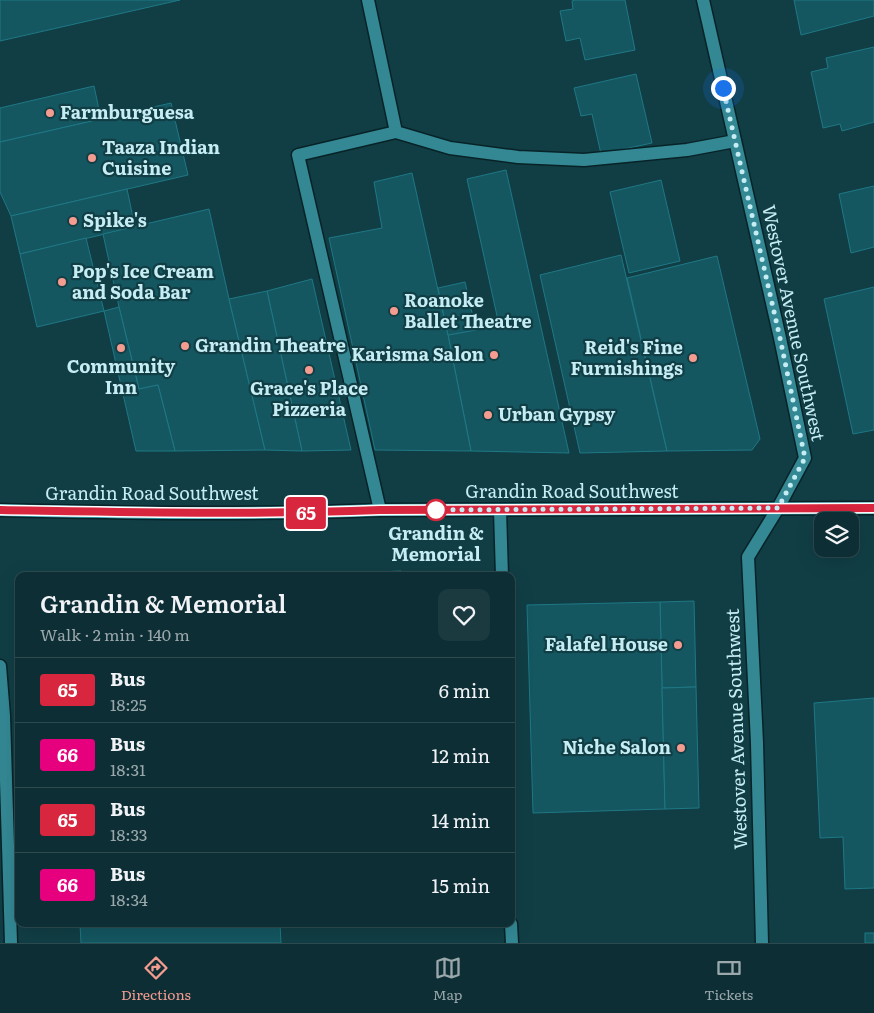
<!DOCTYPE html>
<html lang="en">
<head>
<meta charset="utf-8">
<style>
  :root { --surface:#0d2e34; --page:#1b3a40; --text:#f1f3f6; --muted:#9aa8ac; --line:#2d4a4f; --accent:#f59c90 }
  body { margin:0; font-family:Literata,serif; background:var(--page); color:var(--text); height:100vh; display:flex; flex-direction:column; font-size:19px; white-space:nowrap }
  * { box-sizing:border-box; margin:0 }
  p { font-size:16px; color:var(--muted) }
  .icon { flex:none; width:28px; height:28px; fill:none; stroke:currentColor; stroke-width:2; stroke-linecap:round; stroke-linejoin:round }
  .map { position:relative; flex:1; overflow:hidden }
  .side { position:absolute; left:15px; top:572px; width:500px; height:355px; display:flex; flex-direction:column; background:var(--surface); border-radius:10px; box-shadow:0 5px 20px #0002,0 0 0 1px var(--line) }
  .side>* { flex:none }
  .badge { padding:0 10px; border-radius:4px; font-size:18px; line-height:32px }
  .tools { position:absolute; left:814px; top:512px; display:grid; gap:10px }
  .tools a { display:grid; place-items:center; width:45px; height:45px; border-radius:10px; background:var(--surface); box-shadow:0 5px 20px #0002,0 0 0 1px var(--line); font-size:25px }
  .you { position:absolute; width:25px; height:25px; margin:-12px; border:4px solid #fff; border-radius:50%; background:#1a73e8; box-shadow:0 0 0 8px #1a73e833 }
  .map>.badge { position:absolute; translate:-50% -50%; box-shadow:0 0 0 2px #fff }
  .round { display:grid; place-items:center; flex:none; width:52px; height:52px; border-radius:10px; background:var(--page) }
  .head { display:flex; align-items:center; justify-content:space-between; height:85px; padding:0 25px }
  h1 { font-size:24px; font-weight:600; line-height:38px }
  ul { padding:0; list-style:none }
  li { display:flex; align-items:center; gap:15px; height:65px; padding:0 25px; border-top:1px solid var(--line) }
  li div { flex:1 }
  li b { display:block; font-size:19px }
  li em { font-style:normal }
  li .badge { min-width:55px; font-weight:700; text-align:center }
  .dock { display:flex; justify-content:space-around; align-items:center; height:70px; border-top:1px solid var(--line); background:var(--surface); font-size:14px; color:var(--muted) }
  .dock a { display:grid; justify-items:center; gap:2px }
  .dock .active { color:var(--accent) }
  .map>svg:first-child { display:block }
</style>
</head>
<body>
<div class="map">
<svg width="874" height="943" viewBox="0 0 874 943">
  <rect width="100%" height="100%" fill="#113e45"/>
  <g fill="#145761" stroke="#1f7885">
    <polygon points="0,0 180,0 0,41"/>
    <polygon points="575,0 625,0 635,50 585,60 580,38 566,41 560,11 573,9 572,1"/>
    <polygon points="794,0 874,0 874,16 801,35"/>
    <polygon points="874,47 874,122 842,131 840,124 823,128 811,72 828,68 826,58"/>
    <polygon points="636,74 652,143 601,154 592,114 581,116 574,88"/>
    <polygon points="94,86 101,119 0,142 0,108"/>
    <polygon points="171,103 188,175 11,216 0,192 0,142"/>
    <polygon points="506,170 569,453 471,451 448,335 499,325 467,179"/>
    <polygon points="412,173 448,335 471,451 375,450 329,238 382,228 374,182"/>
    <polygon points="661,180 680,261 629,273 610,192"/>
    <polygon points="874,186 874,247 851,253 839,194"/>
    <polygon points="127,189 135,227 20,254 11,216"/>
    <polygon points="209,209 229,299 265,450 175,451 158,385 139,389 119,307 103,234"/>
    <polygon points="86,238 104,311 37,327 20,254"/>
    <polygon points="621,255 667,451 580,453 540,275"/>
    <polygon points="717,256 760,439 752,450 667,451 627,278"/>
    <polygon points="312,279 351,450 302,451 267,291"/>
    <polygon points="465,282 476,330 448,335 438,288"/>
    <polygon points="874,287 874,430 853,434 824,299"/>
    <polygon points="267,291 302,451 265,450 229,299"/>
    <polygon points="119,307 139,389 158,385 175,451 136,451 104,311"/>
    <polygon points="401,571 401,576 353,576 353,573"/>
    <polygon points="694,601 696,687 662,688 660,602"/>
    <polygon points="660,602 665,809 533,813 527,605"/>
    <polygon points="696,687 699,808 665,809 662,688"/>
    <polygon points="874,698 874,888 845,889 843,837 820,838 814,703"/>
    <polygon points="80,924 280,924 281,943 81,943"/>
    <rect x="865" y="933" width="9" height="10"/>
  </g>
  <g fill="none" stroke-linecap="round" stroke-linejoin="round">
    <g stroke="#082327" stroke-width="15">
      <g id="minor">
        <polyline points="368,0 396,132 450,148 518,157 584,160 687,150 735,141"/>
        <polyline points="703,0 780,338 805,458 778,508 748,557 757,743 762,943"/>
        <polyline points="380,510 298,155 396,132"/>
        <polyline points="500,510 502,576"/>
        <polyline points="0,666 4,716 11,943"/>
        <polyline points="511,924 512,943"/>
      </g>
    </g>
    <g stroke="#082327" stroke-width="15">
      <path id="major" d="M0 510C127 513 253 515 380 510L874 508"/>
    </g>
    <use href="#minor" stroke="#338894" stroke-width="12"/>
    <use href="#major" stroke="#34a3b3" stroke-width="12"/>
  </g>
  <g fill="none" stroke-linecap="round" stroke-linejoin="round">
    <g stroke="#fff" stroke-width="11">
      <path id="line" d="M0 510C127 512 253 515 380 510L874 508"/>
    </g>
    <use href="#line" stroke="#d7263d" stroke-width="8"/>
    <polyline stroke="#c6edf3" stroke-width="5" stroke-dasharray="0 9" points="436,510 431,510 778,508 805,458 780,338 723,88"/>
  </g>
  <g fill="#f59c90" stroke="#113e45" stroke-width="2">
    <circle cx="50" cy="113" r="5"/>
    <circle cx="92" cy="158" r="5"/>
    <circle cx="73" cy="221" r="5"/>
    <circle cx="62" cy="282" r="5"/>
    <circle cx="394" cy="311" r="5"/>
    <circle cx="185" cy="346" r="5"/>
    <circle cx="121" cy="348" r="5"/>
    <circle cx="494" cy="355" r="5"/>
    <circle cx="693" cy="358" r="5"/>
    <circle cx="309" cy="370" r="5"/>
    <circle cx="488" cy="415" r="5"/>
    <circle cx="678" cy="645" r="5"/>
    <circle cx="681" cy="748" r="5"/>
  </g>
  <circle fill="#fff" stroke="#d7263d" stroke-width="2.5" cx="436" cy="510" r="10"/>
  <g text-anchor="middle" stroke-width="4.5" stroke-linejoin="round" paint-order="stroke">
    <g font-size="18" font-weight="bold" fill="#c6edf3" stroke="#113e45" text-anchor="start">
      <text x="60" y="119">Farmburguesa</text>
      <text x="102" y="154">Taaza Indian<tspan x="102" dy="21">Cuisine</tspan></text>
      <text x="83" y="227">Spike's</text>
      <text x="72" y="278">Pop's Ice Cream<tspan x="72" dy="21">and Soda Bar</tspan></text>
      <text x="404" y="307">Roanoke<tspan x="404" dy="21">Ballet Theatre</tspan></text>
      <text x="195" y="352">Grandin Theatre</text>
      <text x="683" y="354" text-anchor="end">Reid's Fine<tspan x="683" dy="21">Furnishings</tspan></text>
      <text x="484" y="361" text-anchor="end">Karisma Salon</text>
      <text x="121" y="373" text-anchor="middle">Community<tspan x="121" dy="21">Inn</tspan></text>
      <text x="309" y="395" text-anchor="middle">Grace's Place<tspan x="309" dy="21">Pizzeria</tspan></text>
      <text x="498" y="421">Urban Gypsy</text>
      <text x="668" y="651" text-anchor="end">Falafel House</text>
      <text x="671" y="754" text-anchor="end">Niche Salon</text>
    </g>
    <g font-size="18" fill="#c6edf3" stroke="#113e45">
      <text transform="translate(793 323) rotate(78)" y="6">Westover Avenue Southwest</text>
      <text x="572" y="498">Grandin Road Southwest</text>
      <text x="152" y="500">Grandin Road Southwest</text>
      <text transform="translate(737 729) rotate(-92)" y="6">Westover Avenue Southwest</text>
    </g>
    <g font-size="18" font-weight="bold" fill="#c6edf3" stroke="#113e45">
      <text x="436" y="540">Grandin &amp;<tspan x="436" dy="21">Memorial</tspan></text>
    </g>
  </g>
</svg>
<div class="tools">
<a><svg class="icon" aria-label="layers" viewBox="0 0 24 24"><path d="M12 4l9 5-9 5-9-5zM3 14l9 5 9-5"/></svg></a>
</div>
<div class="you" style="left:723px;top:88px"></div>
<b class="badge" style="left:306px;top:513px;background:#d7263d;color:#fff">65</b>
<section class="side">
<div class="head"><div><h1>Grandin &amp; Memorial</h1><p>Walk · 2 min · 140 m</p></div><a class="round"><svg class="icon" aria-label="heart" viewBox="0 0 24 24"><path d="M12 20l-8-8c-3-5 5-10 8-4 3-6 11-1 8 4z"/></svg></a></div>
<ul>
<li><span class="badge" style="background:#d7263d;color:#fff">65</span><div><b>Bus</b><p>18:25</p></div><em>6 min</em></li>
<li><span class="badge" style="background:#e6007e;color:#fff">66</span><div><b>Bus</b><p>18:31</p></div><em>12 min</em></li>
<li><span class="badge" style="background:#d7263d;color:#fff">65</span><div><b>Bus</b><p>18:33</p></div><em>14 min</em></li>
<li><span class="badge" style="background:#e6007e;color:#fff">66</span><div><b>Bus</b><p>18:34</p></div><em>15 min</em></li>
</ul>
</section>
</div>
<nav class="dock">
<a class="active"><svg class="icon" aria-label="directions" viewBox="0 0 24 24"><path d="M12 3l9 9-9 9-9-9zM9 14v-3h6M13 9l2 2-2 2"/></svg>Directions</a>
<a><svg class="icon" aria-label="map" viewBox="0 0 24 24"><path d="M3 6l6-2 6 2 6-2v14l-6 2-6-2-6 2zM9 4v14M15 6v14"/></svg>Map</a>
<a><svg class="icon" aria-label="tickets" viewBox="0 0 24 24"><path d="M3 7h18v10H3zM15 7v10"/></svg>Tickets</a>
</nav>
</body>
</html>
